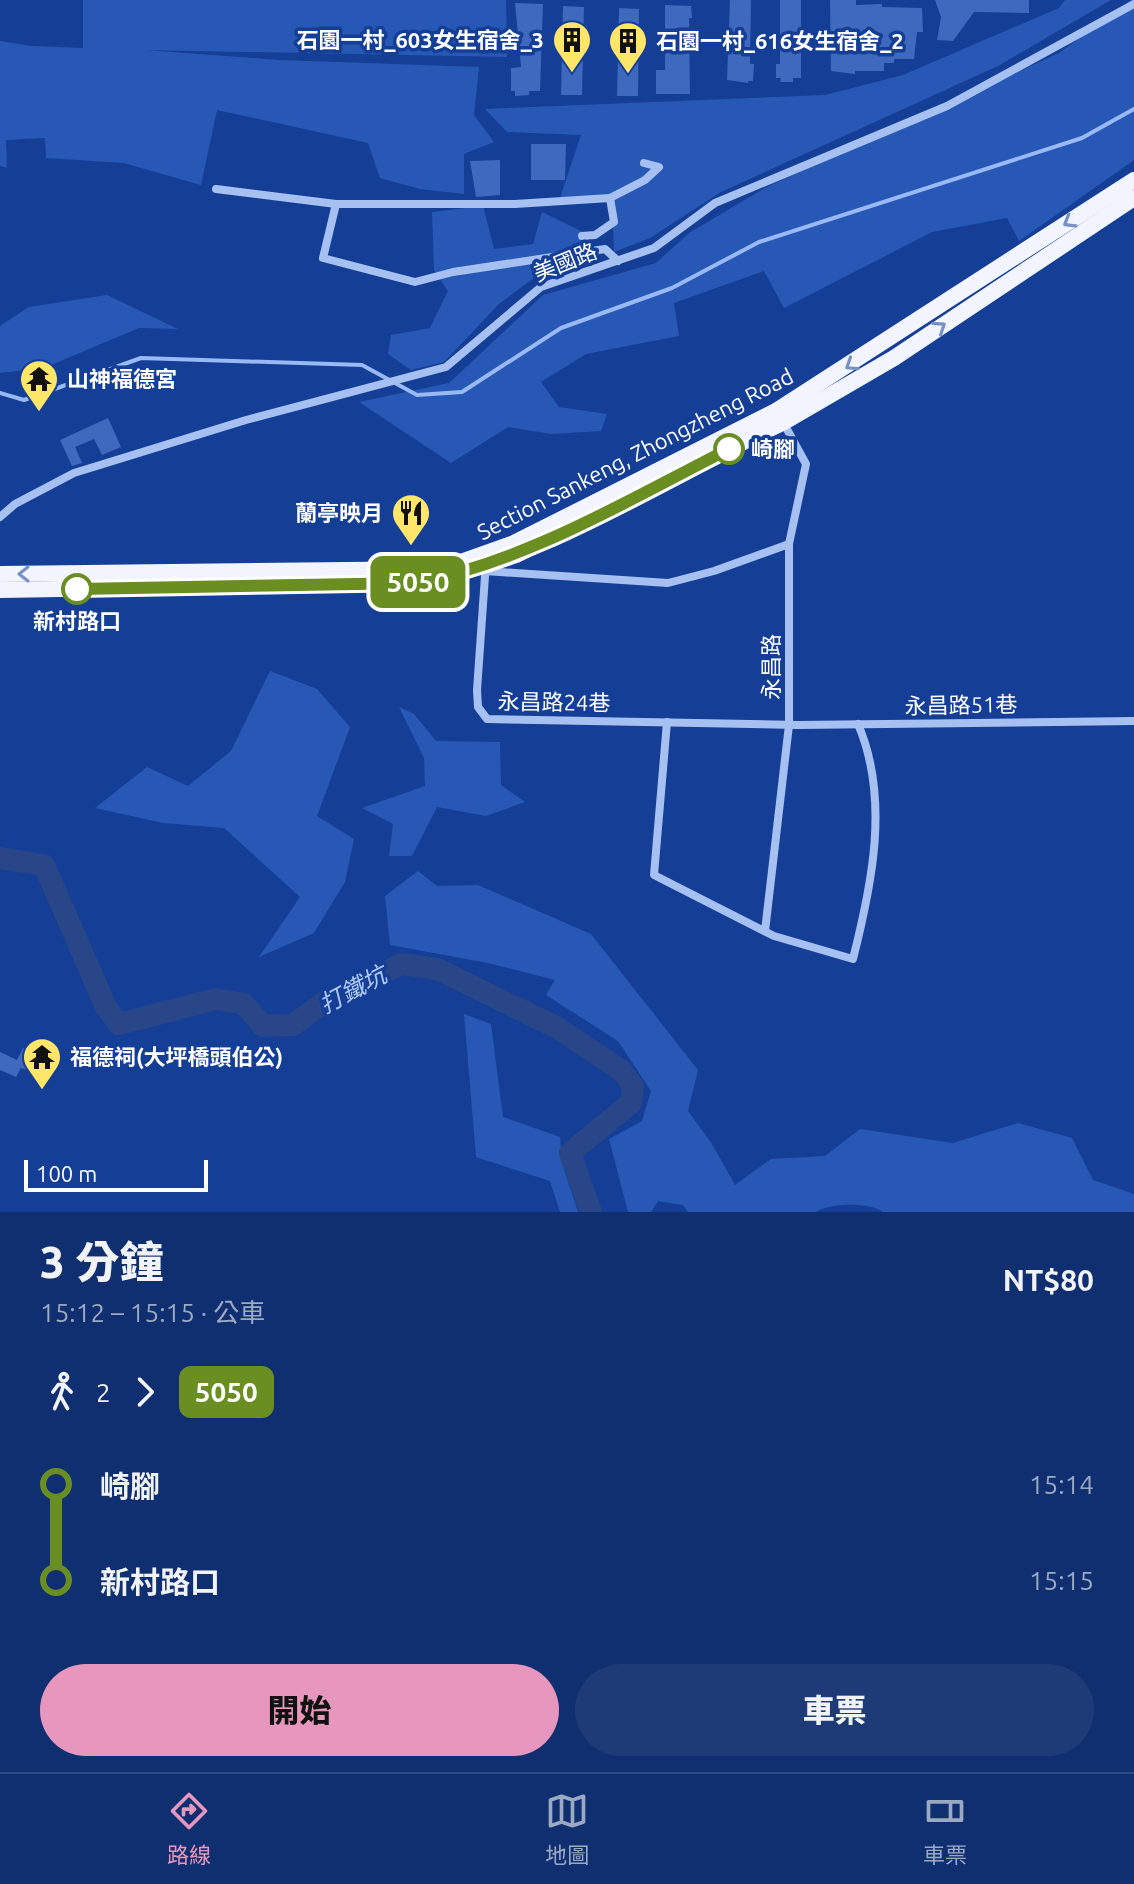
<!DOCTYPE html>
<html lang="zh-TW">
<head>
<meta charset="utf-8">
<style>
  :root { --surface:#102f70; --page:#1e3b78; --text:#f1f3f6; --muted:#9ca9c3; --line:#304a83; --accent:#e797bd }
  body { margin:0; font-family:Ubuntu,"Noto Sans TC",sans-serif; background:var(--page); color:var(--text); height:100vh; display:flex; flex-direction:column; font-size:30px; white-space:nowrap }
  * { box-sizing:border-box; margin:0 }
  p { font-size:26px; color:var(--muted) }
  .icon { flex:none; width:44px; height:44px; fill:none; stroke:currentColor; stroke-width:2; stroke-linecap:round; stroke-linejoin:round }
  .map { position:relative; height:1212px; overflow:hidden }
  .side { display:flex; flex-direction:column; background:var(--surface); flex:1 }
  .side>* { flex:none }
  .badge { padding:0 16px; border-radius:12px; font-size:28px; line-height:52px }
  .scale { position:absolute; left:24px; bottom:20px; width:184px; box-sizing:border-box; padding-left:8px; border:4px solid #fff; border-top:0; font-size:22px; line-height:28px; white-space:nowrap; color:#fff; -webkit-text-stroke:6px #153f96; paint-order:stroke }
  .map>.badge { position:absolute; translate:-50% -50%; box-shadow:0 0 0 4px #fff }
  .legs { display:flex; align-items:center; gap:12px; height:88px; padding:0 40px; font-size:26px }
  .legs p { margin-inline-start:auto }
  .summary { display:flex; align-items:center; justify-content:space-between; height:136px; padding:0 40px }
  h1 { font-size:44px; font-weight:800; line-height:60px }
  .action { display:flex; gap:16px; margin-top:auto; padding:16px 40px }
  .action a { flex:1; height:92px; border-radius:48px; background:var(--accent); color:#111; font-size:32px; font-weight:800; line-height:92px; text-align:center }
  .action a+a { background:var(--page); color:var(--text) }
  ul { padding:0 40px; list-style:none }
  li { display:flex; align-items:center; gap:28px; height:96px; font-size:30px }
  li i { display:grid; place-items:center; width:12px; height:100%; margin:0 10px; background:currentColor }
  li i::after { content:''; width:20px; height:20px; margin:-10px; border:6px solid; border-radius:50%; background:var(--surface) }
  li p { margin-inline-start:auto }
  li:first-child i { background:linear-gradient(#0000 50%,currentColor 0) }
  li:last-child i { background:linear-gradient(currentColor 50%,#0000 0) }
  .tab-bar { display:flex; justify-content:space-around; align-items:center; height:112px; border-top:2px solid var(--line); background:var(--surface); font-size:22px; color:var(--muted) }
  .tab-bar a { display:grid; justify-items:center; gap:4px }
  .tab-bar .active { color:var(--accent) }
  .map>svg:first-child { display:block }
</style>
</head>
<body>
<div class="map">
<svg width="1134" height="1212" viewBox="0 0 1134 1212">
  <rect width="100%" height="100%" fill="#153f96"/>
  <g fill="#2858b5">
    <polygon points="83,0 506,0 507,57 144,50 280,60 479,67 474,115 494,142 464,154 464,194 420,189 380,178 368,143 217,110 201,185 124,163 46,158 45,138 6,140 7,168 0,166 0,41 31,46 83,48"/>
    <polygon points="1065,0 1111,0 998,66 721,192 650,238 614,252 612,203 560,198 581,135 507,132 485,109 825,95 903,75 1059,8"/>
    <polygon points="1131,0 1134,0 1134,160 1019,241 1007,218 932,232 784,308 764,271 674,303 679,336 586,354 541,382 559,407 607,414 601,431 551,434 508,427 451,463 359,402 449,383 543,295 656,263 689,233 765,188 1059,53"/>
    <polygon points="483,206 494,249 533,244 542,212 583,232 597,255 539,274 499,304 444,362 411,370 388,354 391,335 430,328 448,291 434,270 432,212"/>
    <polygon points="107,295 178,329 139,328 44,368 0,373 0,326 29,307"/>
    <polygon points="270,671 317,689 350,727 317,816 354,839 345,882 314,933 259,957 300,897 224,828 163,823 95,808 147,767 188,786 231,751"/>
    <polygon points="399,707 414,714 436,741 500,742 501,785 525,802 486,816 437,807 412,856 389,856 393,824 362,808 425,786 424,758"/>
    <path d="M418 871 437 886 478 885 591 934 698 1070 688 1111 712 1144 735 1185 771 1159 825 1156 860 1129 953 1143 1018 1123 1072 1138 1093 1180 1134 1194V1212H883C869 1202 830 1203 816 1212H688L683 1205 658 1201 651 1212H628L609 1139 642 1121 651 1091 618 1041 546 995 555 980 488 963 390 945 385 896Z"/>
    <polygon points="464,1014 491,1024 503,1117 560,1137 562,1163 578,1212 560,1212 550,1181 476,1157"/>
  </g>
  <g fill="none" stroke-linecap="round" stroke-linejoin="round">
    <polyline stroke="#99b9f4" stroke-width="4" points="0,393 24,400 141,358 362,365 417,395 462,392 561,328 672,288 759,242 1082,138 1134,109"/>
    <polyline stroke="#284688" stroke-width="22" points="0,858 44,865 106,1007 119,1024 216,999 244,1004 263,1026 293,1025 326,1001 401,964 437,969 556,1027 622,1071 633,1086 631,1103 570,1153 591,1212"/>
  </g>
  <g fill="#3e69be">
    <polygon points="730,0 751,0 750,64 754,64 753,81 748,81 748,83 727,80"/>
    <polygon points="780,0 801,0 801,78 793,78 793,82 780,82 781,78 776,78 776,64 780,64"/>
    <polygon points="830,0 856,0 856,5 882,4 882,7 922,8 923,32 917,32 914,59 894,59 894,63 884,63 884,71 855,71 855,74 831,71"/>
    <polygon points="935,0 1029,0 1029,13 974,12 953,41 937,40 941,17"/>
    <polygon points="515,3 543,4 540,91 529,91 529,95 515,96 515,91 511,91 511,68 521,67"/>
    <polygon points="665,5 691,6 692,18 689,18 690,94 656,94 656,70 665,70"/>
    <polygon points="563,6 584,7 582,95 561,95"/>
    <polygon points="619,8 639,9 638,96 617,96"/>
    <polygon points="531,144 566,144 565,180 531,180"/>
    <polygon points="500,160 500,195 476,197 470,161"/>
    <polygon points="108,418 121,447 102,455 94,439 75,447 82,463 72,466 60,440"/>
    <polygon points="23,1048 49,1059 42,1075 21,1068 16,1077 0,1070 0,1052 17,1060"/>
  </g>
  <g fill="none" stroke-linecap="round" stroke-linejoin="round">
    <g stroke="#a7c0f2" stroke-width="8">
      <polyline points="216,189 336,204 323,258 415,282 453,272 605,249 618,261"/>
      <polyline points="610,198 645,180 659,167 644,163"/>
      <polyline points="336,204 515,204 610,198 614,222 595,235 582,236"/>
      <polyline points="0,517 15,504 74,473 246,420 446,367 541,287 654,248 715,203 947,106 1134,4"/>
      <polyline points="486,562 477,690 478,707 487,719 798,725 1134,721"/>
      <polyline points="485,571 668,583 714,571 789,544"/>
      <path d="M667 722 654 875 774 936 853 959C872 884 890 799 858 724"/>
      <polyline points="765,931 789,725 789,544 806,464 783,422"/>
    </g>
    <g stroke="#f2f5ff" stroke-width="16">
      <polyline points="487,565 516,555 784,422 894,358 1134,198"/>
      <polyline points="0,574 441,569 514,543 776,411 1134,180"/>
      <polyline points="0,590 415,583 442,577"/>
    </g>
  </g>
  <defs><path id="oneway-chevron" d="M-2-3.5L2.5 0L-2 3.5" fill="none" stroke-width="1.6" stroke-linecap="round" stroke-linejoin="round" transform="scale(2)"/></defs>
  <g stroke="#7891c5">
    <use href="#oneway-chevron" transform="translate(1069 222) rotate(149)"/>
    <use href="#oneway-chevron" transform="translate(940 327) rotate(-34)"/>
    <use href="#oneway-chevron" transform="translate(851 365) rotate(147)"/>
    <use href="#oneway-chevron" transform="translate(24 574) rotate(180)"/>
  </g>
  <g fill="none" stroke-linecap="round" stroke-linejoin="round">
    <g stroke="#fff" stroke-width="18">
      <path id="line-1" d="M77 589 415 583C528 561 628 500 729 449"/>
    </g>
    <use href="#line-1" stroke="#6b8e23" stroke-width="12"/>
  </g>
  <defs>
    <g id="building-pin" transform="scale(2)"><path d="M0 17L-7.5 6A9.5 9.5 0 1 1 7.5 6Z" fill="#ffe568" stroke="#153f96"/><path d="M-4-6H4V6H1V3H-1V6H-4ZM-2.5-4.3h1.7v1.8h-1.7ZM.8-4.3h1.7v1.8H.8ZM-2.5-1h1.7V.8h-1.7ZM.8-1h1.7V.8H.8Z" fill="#111"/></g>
    <g id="temple-pin" transform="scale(2)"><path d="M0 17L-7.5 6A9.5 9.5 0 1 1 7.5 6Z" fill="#ffe568" stroke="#153f96"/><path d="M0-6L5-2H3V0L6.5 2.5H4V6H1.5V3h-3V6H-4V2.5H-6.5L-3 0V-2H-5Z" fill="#111"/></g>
    <g id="restaurant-pin" transform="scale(2)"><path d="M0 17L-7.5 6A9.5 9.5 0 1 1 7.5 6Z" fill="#ffe568" stroke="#153f96"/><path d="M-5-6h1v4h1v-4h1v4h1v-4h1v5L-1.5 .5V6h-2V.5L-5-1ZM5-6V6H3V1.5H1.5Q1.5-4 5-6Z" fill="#111"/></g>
  </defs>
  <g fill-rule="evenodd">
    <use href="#building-pin" x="572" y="40"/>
    <use href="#building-pin" x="628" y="41"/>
    <use href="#temple-pin" x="39" y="379"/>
    <use href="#restaurant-pin" x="411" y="513"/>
    <use href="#temple-pin" x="42" y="1057"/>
  </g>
  <g fill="#fff" stroke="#6b8e23" stroke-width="4">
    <circle cx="729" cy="449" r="14"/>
    <circle cx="77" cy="589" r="14"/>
  </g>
  <g text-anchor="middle" stroke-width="7" stroke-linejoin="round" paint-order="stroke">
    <g font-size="22" font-weight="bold" fill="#fff" stroke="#153f96" text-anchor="start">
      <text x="544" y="48" text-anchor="end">石園一村_603女生宿舍_3</text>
      <text x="656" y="49">石園一村_616女生宿舍_2</text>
      <text x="67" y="387">山神福德宮</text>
      <text x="383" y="521" text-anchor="end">蘭亭映月</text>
      <text x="70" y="1065">福德祠(大坪橋頭伯公)</text>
    </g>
    <g font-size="22" fill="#fff" stroke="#153f96">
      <text transform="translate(565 262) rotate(-22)" y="8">美國路</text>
      <text transform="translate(635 454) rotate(-27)" y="8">Section Sankeng, Zhongzheng Road</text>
      <text transform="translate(771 667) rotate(-90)" y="8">永昌路</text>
      <text transform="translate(554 702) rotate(1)" y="8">永昌路24巷</text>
      <text transform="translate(961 705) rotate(-1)" y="8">永昌路51巷</text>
    </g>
    <g font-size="22" font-weight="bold" fill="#fff" stroke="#153f96" text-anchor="start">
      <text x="751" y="457">崎腳</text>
      <text x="77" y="629" text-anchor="middle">新村路口</text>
    </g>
    <g font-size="24" font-style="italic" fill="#b3cbf8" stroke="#153f96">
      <text transform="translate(353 990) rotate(-28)" y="8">打鐵坑</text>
    </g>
  </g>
</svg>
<div class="scale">100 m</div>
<b class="badge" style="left:418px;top:582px;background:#6b8e23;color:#fff">5050</b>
</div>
<section class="side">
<div class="summary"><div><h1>3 分鐘</h1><p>15:12 – 15:15 · 公車</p></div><b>NT$80</b></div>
<div class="legs"><svg class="icon" aria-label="walk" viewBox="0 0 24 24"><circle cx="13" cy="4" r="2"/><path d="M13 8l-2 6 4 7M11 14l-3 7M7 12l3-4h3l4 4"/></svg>2<svg class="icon" aria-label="forward" viewBox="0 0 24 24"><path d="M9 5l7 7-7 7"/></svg><b class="badge" style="background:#6b8e23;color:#fff">5050</b></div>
<ul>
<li><i style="color:#6b8e23"></i><b>崎腳</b><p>15:14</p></li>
<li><i style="color:#6b8e23"></i><b>新村路口</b><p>15:15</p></li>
</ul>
<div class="action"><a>開始</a><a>車票</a></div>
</section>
<nav class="tab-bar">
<a class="active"><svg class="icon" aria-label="directions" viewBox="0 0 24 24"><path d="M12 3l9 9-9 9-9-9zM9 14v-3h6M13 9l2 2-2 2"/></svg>路線</a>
<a><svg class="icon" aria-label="map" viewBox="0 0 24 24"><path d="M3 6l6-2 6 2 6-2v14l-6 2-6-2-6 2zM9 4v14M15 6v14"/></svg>地圖</a>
<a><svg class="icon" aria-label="tickets" viewBox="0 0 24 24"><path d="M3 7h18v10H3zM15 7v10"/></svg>車票</a>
</nav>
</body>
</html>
